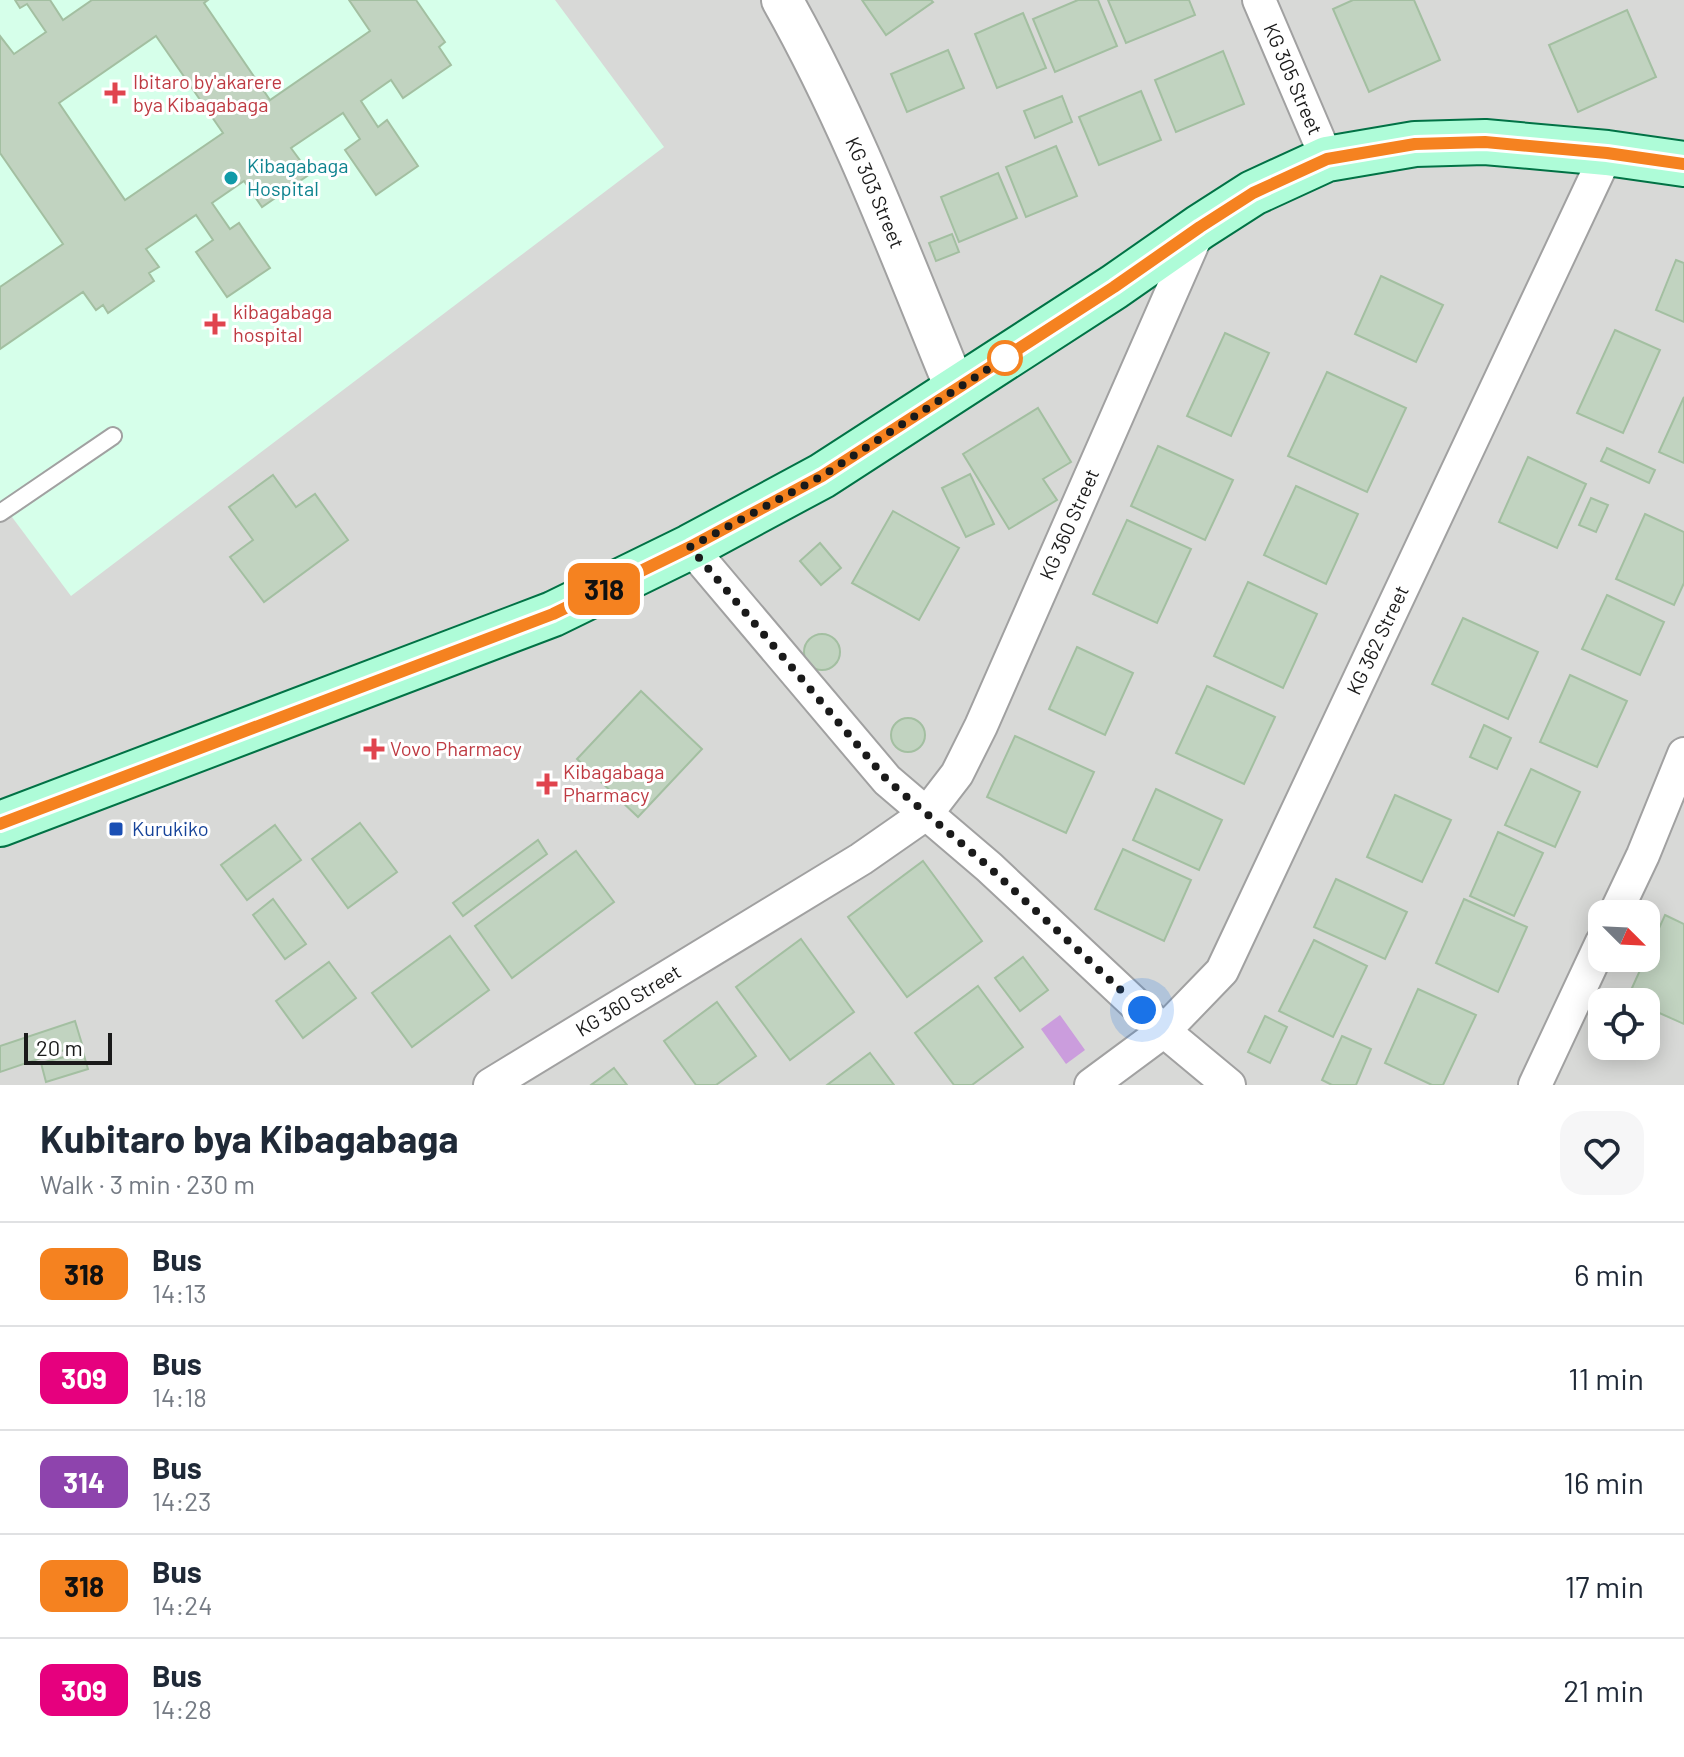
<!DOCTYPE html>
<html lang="en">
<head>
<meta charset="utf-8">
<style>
  :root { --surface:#fff; --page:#f6f6f7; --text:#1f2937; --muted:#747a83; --line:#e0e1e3 }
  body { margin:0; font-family:Barlow,sans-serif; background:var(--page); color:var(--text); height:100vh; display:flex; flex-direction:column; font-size:30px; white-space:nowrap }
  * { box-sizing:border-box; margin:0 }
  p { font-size:26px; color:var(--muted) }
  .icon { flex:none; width:44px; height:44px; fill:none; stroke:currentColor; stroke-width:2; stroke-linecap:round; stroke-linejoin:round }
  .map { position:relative; height:1085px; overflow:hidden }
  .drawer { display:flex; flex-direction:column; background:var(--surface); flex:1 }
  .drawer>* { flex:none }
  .badge { padding:0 16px; border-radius:12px; font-size:28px; line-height:52px }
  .needle { width:52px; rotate:114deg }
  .controls { position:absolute; left:1588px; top:900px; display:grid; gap:16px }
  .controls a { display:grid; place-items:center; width:72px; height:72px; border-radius:16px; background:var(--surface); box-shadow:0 4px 20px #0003; font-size:40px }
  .scale { position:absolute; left:24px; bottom:20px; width:88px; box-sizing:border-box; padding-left:8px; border:4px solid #1a1a1a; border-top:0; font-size:22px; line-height:28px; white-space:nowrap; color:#1a1a1a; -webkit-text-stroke:6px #fff; paint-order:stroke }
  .you { position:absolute; width:40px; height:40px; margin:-20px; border:6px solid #fff; border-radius:50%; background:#1a73e8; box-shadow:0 0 0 12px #1a73e833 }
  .map>.badge { position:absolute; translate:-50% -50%; box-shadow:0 0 0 4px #fff }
  .round { display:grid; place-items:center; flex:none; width:84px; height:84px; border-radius:24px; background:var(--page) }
  .head { display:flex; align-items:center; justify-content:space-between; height:136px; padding:0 40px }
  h1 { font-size:38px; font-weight:700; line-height:60px }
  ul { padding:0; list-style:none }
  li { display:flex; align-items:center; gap:24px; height:104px; padding:0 40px; border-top:2px solid var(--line) }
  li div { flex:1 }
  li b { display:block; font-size:30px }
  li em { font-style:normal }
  li .badge { min-width:88px; font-weight:700; text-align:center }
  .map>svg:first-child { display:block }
</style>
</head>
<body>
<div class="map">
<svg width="1684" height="1085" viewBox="0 0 1684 1085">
  <rect width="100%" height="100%" fill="#dfede1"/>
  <path fill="#d8d9d7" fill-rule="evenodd" d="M0 0H1684V1085H0ZM1602 914H1646V958H1602ZM1602 1002H1646V1046H1602Z"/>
  <polygon fill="#d6ffea" points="0,0 555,0 664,147 71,596 0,501"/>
  <polygon fill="#cb9ddd" points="1060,1015 1085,1050 1066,1064 1041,1029"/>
  <g fill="#c1d3c0" stroke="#a3bfa1" stroke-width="2" fill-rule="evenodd">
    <path d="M15 0H50L63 20 92 0H208L204 3 270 100 370 31 349 0H416L445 42 439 47 451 65 403 98 391 80 361 101 378 127 387 120 418 166 376 195 345 150 360 139 343 113 291 148 310 174 262 207 244 181 212 203 230 229 239 223 270 268 227 297 196 252 213 240 196 215 146 249 159 267 149 273 154 281 108 313 103 305 96 310 83 292 0 349V287L63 244 0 153V36L14 54 46 32 27 4 20 8ZM156 36 223 133 125 200 59 103Z"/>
    <polygon points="862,0 931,0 933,2 886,35"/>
    <polygon points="1078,0 1098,0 1117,46 1055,72 1033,19"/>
    <polygon points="1108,0 1189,0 1195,15 1126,43"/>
    <polygon points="1353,0 1414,0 1440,60 1369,92 1333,9"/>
    <polygon points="1627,10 1656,77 1578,112 1549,45"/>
    <polygon points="1023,13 1046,68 997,88 975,34"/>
    <polygon points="948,50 964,88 907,112 891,74"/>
    <polygon points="1223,51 1244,104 1176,132 1155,80"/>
    <polygon points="1141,91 1161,140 1099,165 1079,117"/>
    <polygon points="1062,96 1072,122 1035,138 1024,111"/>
    <polygon points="1056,146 1077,196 1026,217 1006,167"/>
    <polygon points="998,173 1017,218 959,242 941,197"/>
    <polygon points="952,234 959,252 936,261 929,243"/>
    <polygon points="1676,260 1684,263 1684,322 1656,310"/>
    <polygon points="1381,276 1443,305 1416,362 1355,334"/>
    <polygon points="1615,330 1660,350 1623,433 1577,413"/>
    <polygon points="1225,333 1269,353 1231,436 1187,416"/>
    <polygon points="1327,372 1406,408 1367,492 1288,456"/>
    <polygon points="1684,397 1684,463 1659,452"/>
    <polygon points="1038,408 1071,462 1043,479 1057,500 1009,529 963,454"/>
    <polygon points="1158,446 1233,480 1205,540 1131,506"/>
    <polygon points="1607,448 1655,470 1649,483 1601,461"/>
    <polygon points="1528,457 1586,484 1557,548 1499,522"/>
    <polygon points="970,474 994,524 966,537 942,488"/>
    <polygon points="273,475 296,507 315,494 348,540 264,602 230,557 253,540 229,507"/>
    <polygon points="1296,486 1358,514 1326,584 1264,555"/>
    <polygon points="1591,498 1608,505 1596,532 1579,525"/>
    <polygon points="893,511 959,548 919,620 852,583"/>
    <polygon points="1645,514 1684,532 1684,583 1674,605 1616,579"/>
    <polygon points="1127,520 1191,549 1157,623 1093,594"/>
    <polygon points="820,543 841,568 821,585 800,561"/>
    <polygon points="1248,582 1317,614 1283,688 1214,656"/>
    <polygon points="1607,595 1664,622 1640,675 1582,649"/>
    <polygon points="1463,618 1538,652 1508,719 1432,684"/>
    <circle cx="822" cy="652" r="18"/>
    <polygon points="1077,647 1133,673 1105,735 1049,709"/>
    <polygon points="1570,675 1627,701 1597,767 1540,742"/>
    <polygon points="1207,686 1275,717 1244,784 1176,753"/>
    <polygon points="641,691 702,749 638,817 577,759"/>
    <circle cx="908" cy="735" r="17"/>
    <polygon points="1484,725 1511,738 1497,769 1470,757"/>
    <polygon points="1015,736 1094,772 1066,833 987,797"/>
    <polygon points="1531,769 1580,792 1555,847 1505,825"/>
    <polygon points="1156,789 1222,820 1199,870 1133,840"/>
    <polygon points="1395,795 1451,820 1422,882 1367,857"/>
    <polygon points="360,823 397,872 348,908 312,859"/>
    <polygon points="275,825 301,860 247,900 221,865"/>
    <polygon points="1498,832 1543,853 1514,916 1470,896"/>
    <polygon points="538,840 547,854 463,916 453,903"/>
    <polygon points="1123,849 1191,880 1164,941 1095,909"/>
    <polygon points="576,851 614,902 512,978 475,926"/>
    <polygon points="923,861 982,941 907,997 848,917"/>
    <polygon points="1336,879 1407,912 1385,959 1314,927"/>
    <polygon points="273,899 306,944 285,959 253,915"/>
    <polygon points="1464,899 1527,927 1498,992 1436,963"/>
    <polygon points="1665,915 1684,924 1684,1024 1646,1007 1646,1002 1634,1002 1627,999"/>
    <polygon points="450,936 489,990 412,1047 372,993"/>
    <polygon points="801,939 854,1012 790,1060 736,987"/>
    <polygon points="1314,940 1367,966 1333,1037 1279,1011"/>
    <polygon points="1023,957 1048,990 1020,1011 995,978"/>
    <polygon points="329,962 356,998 303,1038 276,1001"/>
    <polygon points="978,986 1023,1047 972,1085 954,1085 915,1033"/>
    <polygon points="1418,989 1476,1015 1443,1085 1432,1085 1385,1063"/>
    <polygon points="717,1002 756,1056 716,1085 696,1085 664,1041"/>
    <polygon points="1265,1016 1287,1027 1270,1063 1248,1052"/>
    <polygon points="75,1021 82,1044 0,1072 0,1046"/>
    <polygon points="1342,1036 1371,1049 1356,1085 1332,1085 1322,1080"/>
    <polygon points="83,1052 88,1069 46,1082 41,1063"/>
    <polygon points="870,1053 894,1085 827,1085"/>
    <polygon points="614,1068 627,1085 591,1085"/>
  </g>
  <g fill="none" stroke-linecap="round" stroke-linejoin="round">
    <g stroke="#a1a1a1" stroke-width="20">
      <polyline id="service" points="0,513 113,436"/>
    </g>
    <g stroke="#a1a1a1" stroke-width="36">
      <g id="minor">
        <path id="s1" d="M1259 0 1327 159"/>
        <polyline points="690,547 887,780 989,867 1164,1031 1229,1085"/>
        <polyline points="1615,914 1643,855 1684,754"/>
        <path id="s2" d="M490 1085 861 859 927 813 957 774 981 726 1200 227"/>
        <path id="s3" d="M1091 1085 1164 1031 1222 971 1607 153"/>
        <polyline points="1535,1085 1602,942"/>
      </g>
    </g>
    <g stroke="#a1a1a1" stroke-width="44">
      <g id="tertiary">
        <path id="s4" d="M782 0C852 124 902 259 956 390"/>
      </g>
    </g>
    <g stroke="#017245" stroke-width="48">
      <polyline id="secondary" points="0,824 553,614 690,547 822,476 1114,287 1200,227 1253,193 1327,159 1415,144 1485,142 1607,153 1684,164"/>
    </g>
    <use href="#service" stroke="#fff" stroke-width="16"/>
    <use href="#minor" stroke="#fff" stroke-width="32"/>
    <use href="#tertiary" stroke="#fff" stroke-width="40"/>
    <use href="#secondary" stroke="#aefcd8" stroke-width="44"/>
  </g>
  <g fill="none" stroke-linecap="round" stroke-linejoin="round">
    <g stroke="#fff" stroke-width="18">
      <polyline id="line" points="0,824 553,614 690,547 822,476 1114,287 1200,227 1253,193 1327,159 1415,144 1485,142 1607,153 1684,164"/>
    </g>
    <use href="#line" stroke="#f58220" stroke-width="12"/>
    <polyline stroke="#1a1a1a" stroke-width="8" stroke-dasharray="0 14.4" points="1005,358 1008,356 822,476 690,547 887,780 989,867 1142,1010"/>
  </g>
  <g fill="#e0444e" stroke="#fff" stroke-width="3">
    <path d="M111 81h8v8h8v8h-8v8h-8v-8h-8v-8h8z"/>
    <path d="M211 312h8v8h8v8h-8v8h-8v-8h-8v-8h8z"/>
    <path d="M370 737h8v8h8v8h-8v8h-8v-8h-8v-8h8z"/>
    <path d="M543 772h8v8h8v8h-8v8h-8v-8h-8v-8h8z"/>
  </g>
  <circle fill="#0f9aa8" stroke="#fff" stroke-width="3" cx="231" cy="178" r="8"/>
  <circle fill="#fff" stroke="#f58220" stroke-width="4" cx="1005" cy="358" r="16"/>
  <rect fill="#1a4fb4" stroke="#fff" stroke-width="3" x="108" y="821" width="16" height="16" rx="4"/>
  <g text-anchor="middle" stroke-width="6" stroke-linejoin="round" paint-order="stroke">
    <g font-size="20" fill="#1a1a1a" stroke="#fff">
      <text dy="7" stroke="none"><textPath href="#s1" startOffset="86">KG 305 Street</textPath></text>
      <text dy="7" stroke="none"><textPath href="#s4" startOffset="214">KG 303 Street</textPath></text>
      <text dy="7" stroke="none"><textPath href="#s2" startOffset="838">KG 360 Street</textPath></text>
      <text dy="7" stroke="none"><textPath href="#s3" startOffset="540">KG 362 Street</textPath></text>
      <text dy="7" stroke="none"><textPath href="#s2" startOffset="162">KG 360 Street</textPath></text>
    </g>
    <g font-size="20" fill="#be3a42" stroke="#fff" text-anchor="start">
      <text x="133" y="89">Ibitaro by'akarere<tspan x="133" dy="23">bya Kibagabaga</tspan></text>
      <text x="233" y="319">kibagabaga<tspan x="233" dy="23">hospital</tspan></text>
      <text x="390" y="756">Vovo Pharmacy</text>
      <text x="563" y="779">Kibagabaga<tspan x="563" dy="23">Pharmacy</tspan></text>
    </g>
    <g font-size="20" fill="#0d838f" stroke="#fff" text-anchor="start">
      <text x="247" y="173">Kibagabaga<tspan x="247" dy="23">Hospital</tspan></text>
    </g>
    <g font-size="20" fill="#164399" stroke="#fff" text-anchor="start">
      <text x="132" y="836">Kurukiko</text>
    </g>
  </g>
</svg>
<div class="controls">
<a><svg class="needle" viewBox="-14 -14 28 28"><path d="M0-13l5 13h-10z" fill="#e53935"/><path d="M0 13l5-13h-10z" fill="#747a83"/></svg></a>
<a><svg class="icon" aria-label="locate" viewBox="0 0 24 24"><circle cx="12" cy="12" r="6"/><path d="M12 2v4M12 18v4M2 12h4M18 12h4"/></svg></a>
</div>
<div class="scale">20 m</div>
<div class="you" style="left:1142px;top:1010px"></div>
<b class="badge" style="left:604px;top:589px;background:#f58220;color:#111">318</b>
</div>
<section class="drawer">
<div class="head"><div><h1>Kubitaro bya Kibagabaga</h1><p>Walk · 3 min · 230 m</p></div><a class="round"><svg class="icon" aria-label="heart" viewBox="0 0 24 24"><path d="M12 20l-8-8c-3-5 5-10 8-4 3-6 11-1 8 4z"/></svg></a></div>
<ul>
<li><span class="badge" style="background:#f58220;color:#111">318</span><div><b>Bus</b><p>14:13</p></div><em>6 min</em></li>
<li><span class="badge" style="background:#e6007e;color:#fff">309</span><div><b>Bus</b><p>14:18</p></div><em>11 min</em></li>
<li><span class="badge" style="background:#8e44ad;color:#fff">314</span><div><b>Bus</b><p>14:23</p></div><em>16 min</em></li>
<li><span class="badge" style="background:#f58220;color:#111">318</span><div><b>Bus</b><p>14:24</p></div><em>17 min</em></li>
<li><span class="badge" style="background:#e6007e;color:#fff">309</span><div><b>Bus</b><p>14:28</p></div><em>21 min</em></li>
</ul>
</section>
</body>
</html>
